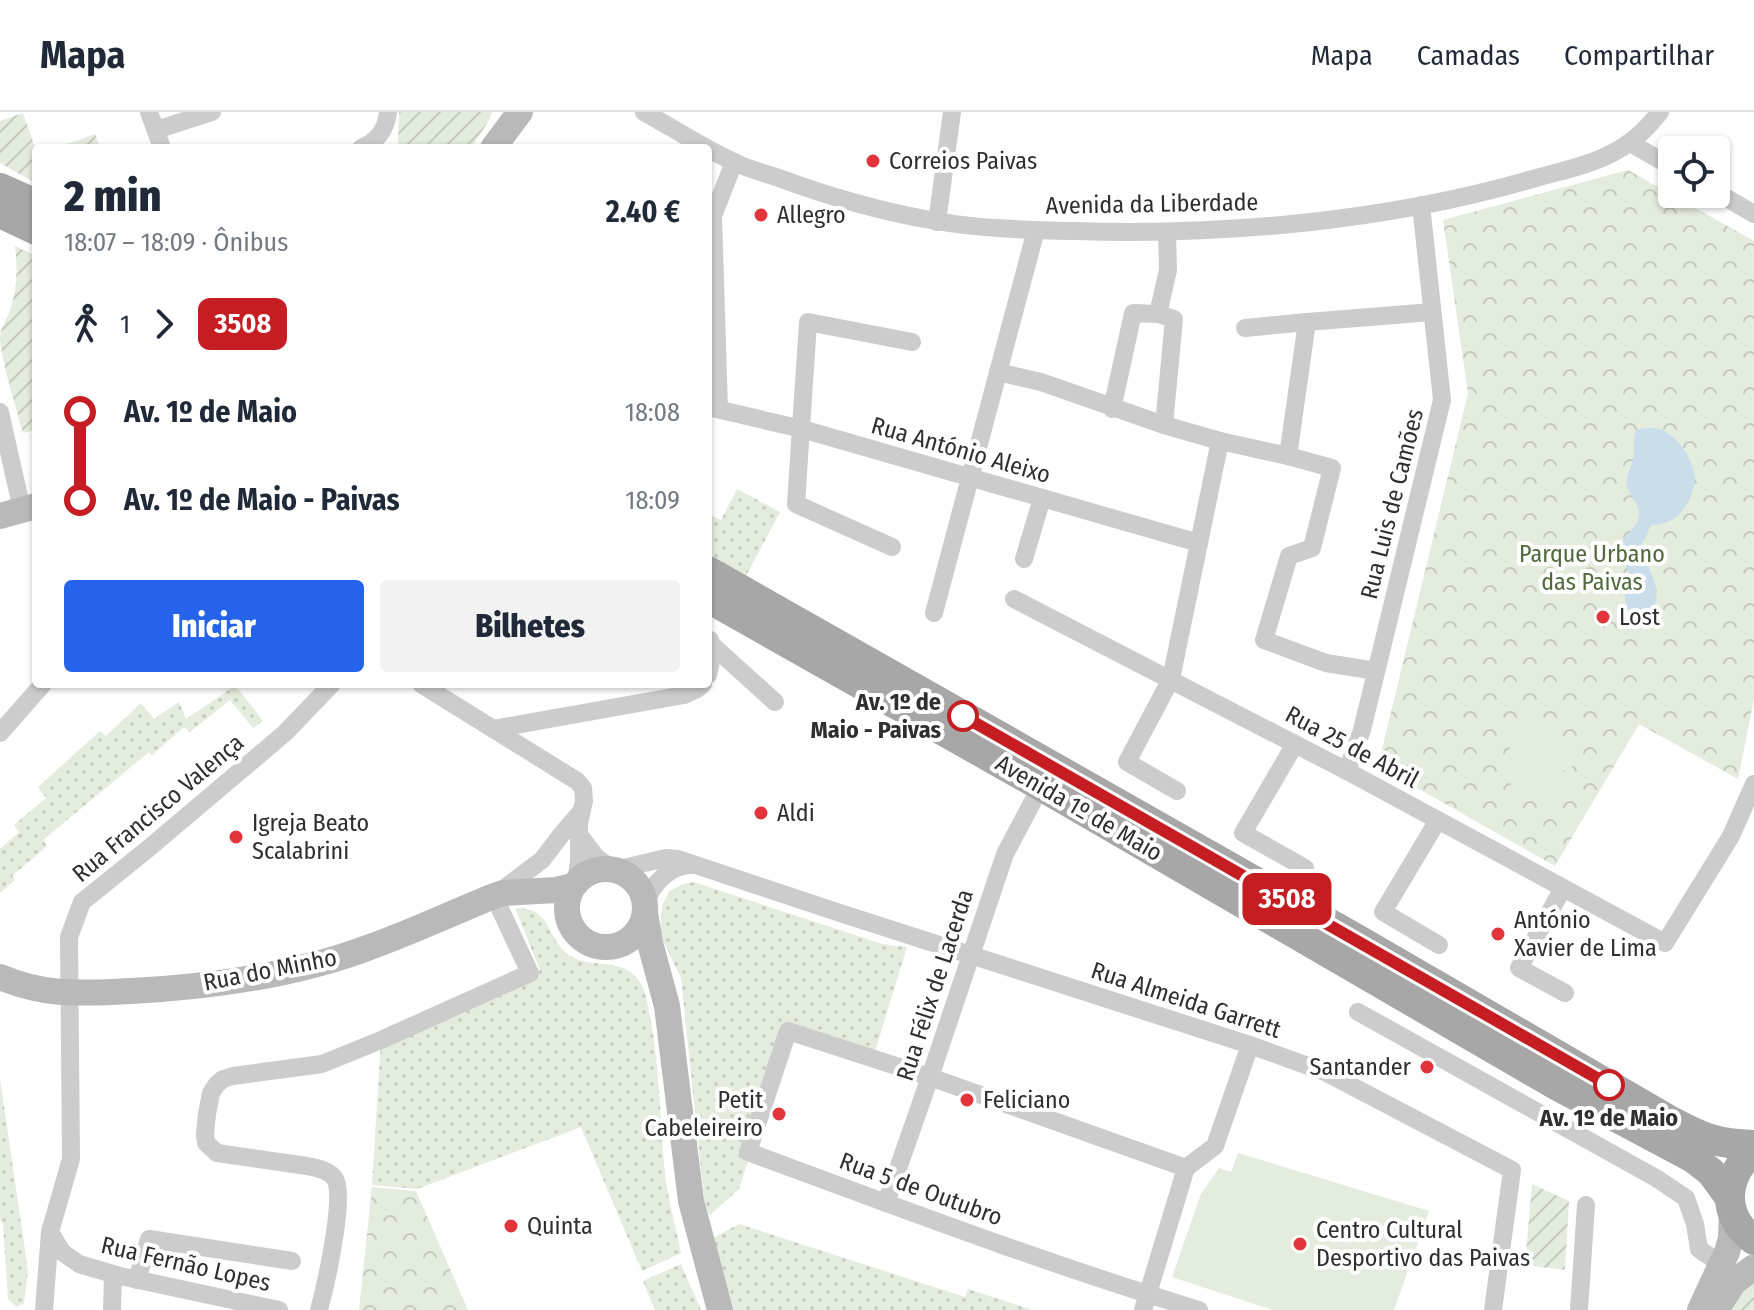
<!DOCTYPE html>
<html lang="pt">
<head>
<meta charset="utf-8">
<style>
  :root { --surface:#fff; --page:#f2f2f3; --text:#1f2937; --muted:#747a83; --line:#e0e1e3; --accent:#2563eb }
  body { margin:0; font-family:"Fira Sans Condensed",sans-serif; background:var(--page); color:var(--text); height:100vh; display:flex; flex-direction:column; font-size:30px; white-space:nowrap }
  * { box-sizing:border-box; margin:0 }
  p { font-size:26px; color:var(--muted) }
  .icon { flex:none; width:44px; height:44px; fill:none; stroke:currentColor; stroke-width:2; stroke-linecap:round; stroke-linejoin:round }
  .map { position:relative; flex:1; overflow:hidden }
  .details { position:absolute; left:32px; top:32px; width:680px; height:544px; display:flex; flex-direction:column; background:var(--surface); border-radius:8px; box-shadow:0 2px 6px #0004 }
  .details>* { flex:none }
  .badge { padding:0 16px; border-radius:12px; font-size:28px; line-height:52px }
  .fabs { position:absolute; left:1658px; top:24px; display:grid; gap:16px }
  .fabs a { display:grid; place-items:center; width:72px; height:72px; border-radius:8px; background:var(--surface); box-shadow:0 2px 6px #0004; font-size:40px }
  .map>.badge { position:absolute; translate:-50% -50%; box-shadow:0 0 0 4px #fff }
  .legs { display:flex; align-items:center; gap:12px; height:88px; padding:0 32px; font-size:26px }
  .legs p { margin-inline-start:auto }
  .head { display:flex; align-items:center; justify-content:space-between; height:136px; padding:0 32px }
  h1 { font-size:44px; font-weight:800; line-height:60px }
  .primary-button { display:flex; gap:16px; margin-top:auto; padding:16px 32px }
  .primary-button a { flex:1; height:92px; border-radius:8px; background:var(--accent); color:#fff; font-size:32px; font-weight:800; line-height:92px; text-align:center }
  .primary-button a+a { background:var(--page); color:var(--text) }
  ul { padding:0 32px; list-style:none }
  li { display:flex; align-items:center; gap:28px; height:88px; font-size:30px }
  li i { display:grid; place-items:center; width:12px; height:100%; margin:0 10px; background:currentColor }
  li i::after { content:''; width:20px; height:20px; margin:-10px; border:6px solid; border-radius:50%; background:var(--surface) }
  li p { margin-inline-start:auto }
  li:first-child i { background:linear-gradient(#0000 50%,currentColor 0) }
  li:last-child i { background:linear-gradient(currentColor 50%,#0000 0) }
  header { display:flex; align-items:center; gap:48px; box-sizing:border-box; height:112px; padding:0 40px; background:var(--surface); border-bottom:2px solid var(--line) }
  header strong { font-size:38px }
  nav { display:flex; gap:44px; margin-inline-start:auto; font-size:28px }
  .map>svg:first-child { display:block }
</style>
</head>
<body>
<header>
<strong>Mapa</strong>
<nav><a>Mapa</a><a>Camadas</a><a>Compartilhar</a></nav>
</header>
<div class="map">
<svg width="1754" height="1198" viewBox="0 0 1754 1198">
  <defs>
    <pattern id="grass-dots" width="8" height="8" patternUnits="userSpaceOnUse" patternTransform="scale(2)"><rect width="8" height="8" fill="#e4ecdd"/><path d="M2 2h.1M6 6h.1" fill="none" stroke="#c4cbbe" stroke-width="1.8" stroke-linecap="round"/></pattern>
    <pattern id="forest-crowns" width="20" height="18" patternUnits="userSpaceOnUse" patternTransform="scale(2)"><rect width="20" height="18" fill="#e4ecdd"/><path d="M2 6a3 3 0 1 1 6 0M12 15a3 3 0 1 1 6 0" fill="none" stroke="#c4cbbe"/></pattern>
    <pattern id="garden-furrows" width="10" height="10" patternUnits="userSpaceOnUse" patternTransform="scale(2)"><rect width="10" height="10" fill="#e4ecdd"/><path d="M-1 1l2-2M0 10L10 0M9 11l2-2" fill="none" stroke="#c4cbbe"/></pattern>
  </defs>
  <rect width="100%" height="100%" fill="#fff"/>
  <g fill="url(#grass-dots)">
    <polygon points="737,377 780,400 746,464 708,442 708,402 721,408"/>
    <path d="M235 573 263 609 253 616 230 588 190 620 184 615 152 643 149 640 43 728 47 734 12 764 15 768 0 781V737L19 720 14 713 46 686 38 675 100 619 106 624 141 591 154 607 179 590 186 607C202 596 219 586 235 573Z"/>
    <polygon points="694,770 882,832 907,835 873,946 788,919 739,1077 709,1104 704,1086 681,866 662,827 660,817 662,793 670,779 683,772"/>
    <path d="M515 796C552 796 545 822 566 841 586 858 617 845 635 864 647 876 647 893 651 909 660 960 660 1011 665 1062 668 1089 676 1115 681 1141L642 1159 581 1015 417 1077 372 1073 381 928 540 858Z"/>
    <polygon points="0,967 28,1159 24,1191 16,1195 8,1187 3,1112 0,1108"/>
    <polygon points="739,1112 965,1185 968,1177 1033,1198 734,1198 713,1126"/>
    <polygon points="681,1152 701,1198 655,1198 643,1169"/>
  </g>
  <g fill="url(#forest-crowns)">
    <polygon points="1628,58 1754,129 1754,587 1738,667 1639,612 1555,754 1378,654 1468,281 1443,108"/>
    <polygon points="372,1075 416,1079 468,1198 359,1198"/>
  </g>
  <g fill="url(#garden-furrows)">
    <polygon points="399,0 492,0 488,10 471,36 398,36"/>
    <polygon points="23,1 36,38 36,71 0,51 0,9"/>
    <polygon points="95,22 100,36 57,36"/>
    <path d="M15 134 36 144V318L23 321C17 298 0 246 0 224 1 216 6 209 9 201 17 179 18 157 15 134Z"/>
    <polygon points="1532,1072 1569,1089 1565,1158 1525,1153"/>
    <polygon points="1754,1163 1754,1198 1728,1198"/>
  </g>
  <g fill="#e4ecdd">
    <polygon points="1534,610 1545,633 1559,626 1573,654 1558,662 1571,687 1542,701 1533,682 1519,689 1503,656 1516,649 1504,624"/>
    <polygon points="1238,1041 1429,1099 1394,1198 1273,1198 1172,1165 1201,1082 1219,1056 1231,1060"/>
  </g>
  <path fill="#c9ddeb" d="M1637 317C1644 317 1655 315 1662 318 1680 326 1695 350 1695 369 1695 371 1692 379 1692 381 1685 401 1672 413 1651 413L1639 438C1652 460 1674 498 1633 507L1626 493 1624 478 1629 466 1626 452 1622 444 1621 430C1627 423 1638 413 1639 403 1640 393 1629 383 1627 373 1625 363 1633 353 1634 342 1635 333 1632 326 1637 317Z"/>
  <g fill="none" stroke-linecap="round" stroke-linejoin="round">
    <g stroke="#ccc" stroke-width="18">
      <polyline points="149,0 162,36"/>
      <path d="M644 0C673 16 703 36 734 50 748 57 764 61 779 66 830 85 883 100 936 109 981 117 1029 118 1075 119 1223 124 1386 109 1529 68 1563 58 1601 52 1630 30 1642 22 1651 11 1660 0"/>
      <polyline points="156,18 212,0"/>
      <polyline points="1630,31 1672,55"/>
      <path d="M361 36C378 29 386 18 388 0"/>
      <polyline points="1716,80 1754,102"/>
      <polyline points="937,110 952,0"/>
      <polyline points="1158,202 1168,158 1167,120"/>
      <polyline points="1245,216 1307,210"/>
      <polyline points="998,260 1041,270 1164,313 1220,329 1288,344 1307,210 1432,200"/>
      <polyline points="708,295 802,317 1199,431"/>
      <polyline points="719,297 713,104 734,50"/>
      <polyline points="1112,297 1133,201 1158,202 1174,207 1164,313"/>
      <polyline points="0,300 22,398"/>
      <polyline points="1288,344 1332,356 1312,436 1289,444 1264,528 1326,551 1376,559"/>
      <polyline points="892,435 796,392 808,210 912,230"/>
      <polyline points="1024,447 1042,386"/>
      <polyline points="1014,487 1347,659 1665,831 1731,724 1754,672"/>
      <polyline points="934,501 1036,118"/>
      <polyline points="712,533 775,590"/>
      <polyline points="708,563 713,541 710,528"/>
      <polyline points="421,572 577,669 583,676 584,689 579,711 579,749 576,770"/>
      <polyline points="493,617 684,583 697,577 703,572"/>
      <polyline points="0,621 43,572"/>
      <polyline points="1295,632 1243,721 1305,756"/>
      <polyline points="1347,659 1362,618 1442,288 1421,93"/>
      <polyline points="1177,679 1127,650 1171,567 1220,329"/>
      <polyline points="1438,708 1383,800 1439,833"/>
      <polyline points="580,724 596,745 612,757"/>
      <polyline points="615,758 666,746 678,747 840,801 1250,933 1325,960 1512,1058 1493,1198"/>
      <polyline points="1563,776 1519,856 1565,881"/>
      <path d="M645 792C653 771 670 752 694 753"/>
      <polyline points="1358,900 1656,1066 1686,1086 1695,1112 1699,1137 1722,1153"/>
      <path d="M1186 1056 930 965 788 919 748 1040C897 1095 1047 1152 1199 1198"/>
      <polyline points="886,1091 930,965 1005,742 1041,674"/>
      <polyline points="137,1168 149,1127 292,1149"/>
      <polyline points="44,1198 50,1120"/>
      <polyline points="112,1198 113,1162"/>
      <polyline points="279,1198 120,1164 79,1152 62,1140 50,1120 71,1047 69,825 82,790 149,736 285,621 332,572"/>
      <path d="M319 1198C325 1176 346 1084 335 1067 330 1058 317 1056 307 1054L217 1041 206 1031 205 1022 207 1002 211 981 217 972 223 967 233 964 322 952 381 928 530 861 494 784 542 748 561 723 581 700"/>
      <polyline points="1143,1198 1186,1056 1215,1034 1250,933"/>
      <polyline points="1579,1198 1586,1093"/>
    </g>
    <g stroke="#b9b9b9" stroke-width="26">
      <polyline points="493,36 520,0"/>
      <polyline points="0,404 36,394"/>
      <circle cx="606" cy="796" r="39"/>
      <polyline points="645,801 650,831 667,894 691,1089 720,1198"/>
      <path d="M0 865C48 885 81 881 131 879 210 875 296 863 370 835 412 820 452 801 494 784L503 781 556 778 573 774"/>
      <polyline points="1700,1198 1727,1140 1731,1126 1732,1097"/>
      <polyline points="1716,1198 1734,1170 1754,1155"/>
    </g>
    <g stroke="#a7a7a7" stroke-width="30">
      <polyline points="0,76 36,92"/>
      <polyline points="0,101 36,118"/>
      <path d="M708 459 1362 830 1669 1008C1703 1026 1716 1032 1754 1033"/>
      <polyline points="708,486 1041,674 1556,973 1693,1046 1711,1060 1730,1086"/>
      <path d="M1754 1038C1724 1064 1720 1104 1754 1128"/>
    </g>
  </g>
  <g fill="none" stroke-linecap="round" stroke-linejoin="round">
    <g stroke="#fff" stroke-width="18">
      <polyline id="line-1" points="963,604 1609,973"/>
    </g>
    <use href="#line-1" stroke="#c61d23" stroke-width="12"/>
  </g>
  <g fill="#e3343b" stroke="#fff" stroke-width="3">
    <circle cx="873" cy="49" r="8"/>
    <circle cx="761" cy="103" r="8"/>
    <circle cx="1603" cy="505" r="8"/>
    <circle cx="761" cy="701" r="8"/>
    <circle cx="236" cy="725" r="8"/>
    <circle cx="1498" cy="822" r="8"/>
    <circle cx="1427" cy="955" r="8"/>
    <circle cx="967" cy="988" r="8"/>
    <circle cx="779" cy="1002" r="8"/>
    <circle cx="511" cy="1114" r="8"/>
    <circle cx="1300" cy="1132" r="8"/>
  </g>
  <g fill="#fff" stroke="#c61d23" stroke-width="4">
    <circle cx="963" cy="604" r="14"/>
    <circle cx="1609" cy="973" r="14"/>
  </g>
  <g text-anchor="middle" stroke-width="8" stroke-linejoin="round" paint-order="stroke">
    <g font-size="24" fill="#2f2f2f" stroke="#fff" text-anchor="start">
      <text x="889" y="57">Correios Paivas</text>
      <text x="777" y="111">Allegro</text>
      <text x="1619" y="513">Lost</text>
      <text x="777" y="709">Aldi</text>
      <text x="252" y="719">Igreja Beato<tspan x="252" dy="28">Scalabrini</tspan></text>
      <text x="1514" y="816">António<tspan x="1514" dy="28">Xavier de Lima</tspan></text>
      <text x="1411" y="963" text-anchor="end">Santander</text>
      <text x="763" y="996" text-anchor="end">Petit<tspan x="763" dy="28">Cabeleireiro</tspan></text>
      <text x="983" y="996">Feliciano</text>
      <text x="527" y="1122">Quinta</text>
      <text x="1316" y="1126">Centro Cultural<tspan x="1316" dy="28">Desportivo das Paivas</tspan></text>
    </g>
    <g font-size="24" fill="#2f2f2f" stroke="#fff">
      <text transform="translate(1152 92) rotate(-1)" y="8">Avenida da Liberdade</text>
      <text transform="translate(961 338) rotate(16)" y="8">Rua António Aleixo</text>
      <text transform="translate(1392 392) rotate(-76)" y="8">Rua Luis de Camões</text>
      <text transform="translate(1352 635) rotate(28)" y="8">Rua 25 de Abril</text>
      <text transform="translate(158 696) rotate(-40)" y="8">Rua Francisco Valença</text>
      <text transform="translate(1079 696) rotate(30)" y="8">Avenida 1º de Maio</text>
      <text transform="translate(270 858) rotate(-11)" y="8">Rua do Minho</text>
      <text transform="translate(935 873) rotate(-72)" y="8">Rua Félix de Lacerda</text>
      <text transform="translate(1186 888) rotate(18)" y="8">Rua Almeida Garrett</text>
      <text transform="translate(921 1077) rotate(20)" y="8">Rua 5 de Outubro</text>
      <text transform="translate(186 1152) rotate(13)" y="8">Rua Fernão Lopes</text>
    </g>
    <g font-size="24" fill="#506a3c" stroke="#fff">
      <text x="1592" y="450">Parque Urbano<tspan x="1592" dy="28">das Paivas</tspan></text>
    </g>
    <g font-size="24" font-weight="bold" fill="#2f2f2f" stroke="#fff" text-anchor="end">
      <text x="941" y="598">Av. 1º de<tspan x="941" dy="28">Maio - Paivas</tspan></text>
      <text x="1609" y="1014" text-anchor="middle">Av. 1º de Maio</text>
    </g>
  </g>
</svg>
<div class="fabs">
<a><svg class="icon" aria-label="locate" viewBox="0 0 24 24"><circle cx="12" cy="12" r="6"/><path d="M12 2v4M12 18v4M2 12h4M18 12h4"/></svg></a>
</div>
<b class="badge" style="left:1287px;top:787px;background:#c61d23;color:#fff">3508</b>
<section class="details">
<div class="head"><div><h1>2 min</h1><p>18:07 – 18:09 · Ônibus</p></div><b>2.40 €</b></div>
<div class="legs"><svg class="icon" aria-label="walk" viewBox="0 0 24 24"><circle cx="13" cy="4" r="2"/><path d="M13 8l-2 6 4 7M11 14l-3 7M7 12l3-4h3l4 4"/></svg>1<svg class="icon" aria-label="forward" viewBox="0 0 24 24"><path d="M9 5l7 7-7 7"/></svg><b class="badge" style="background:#c61d23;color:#fff">3508</b></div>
<ul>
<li><i style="color:#c61d23"></i><b>Av. 1º de Maio</b><p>18:08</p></li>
<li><i style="color:#c61d23"></i><b>Av. 1º de Maio - Paivas</b><p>18:09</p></li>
</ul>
<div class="primary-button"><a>Iniciar</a><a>Bilhetes</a></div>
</section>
</div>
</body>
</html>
